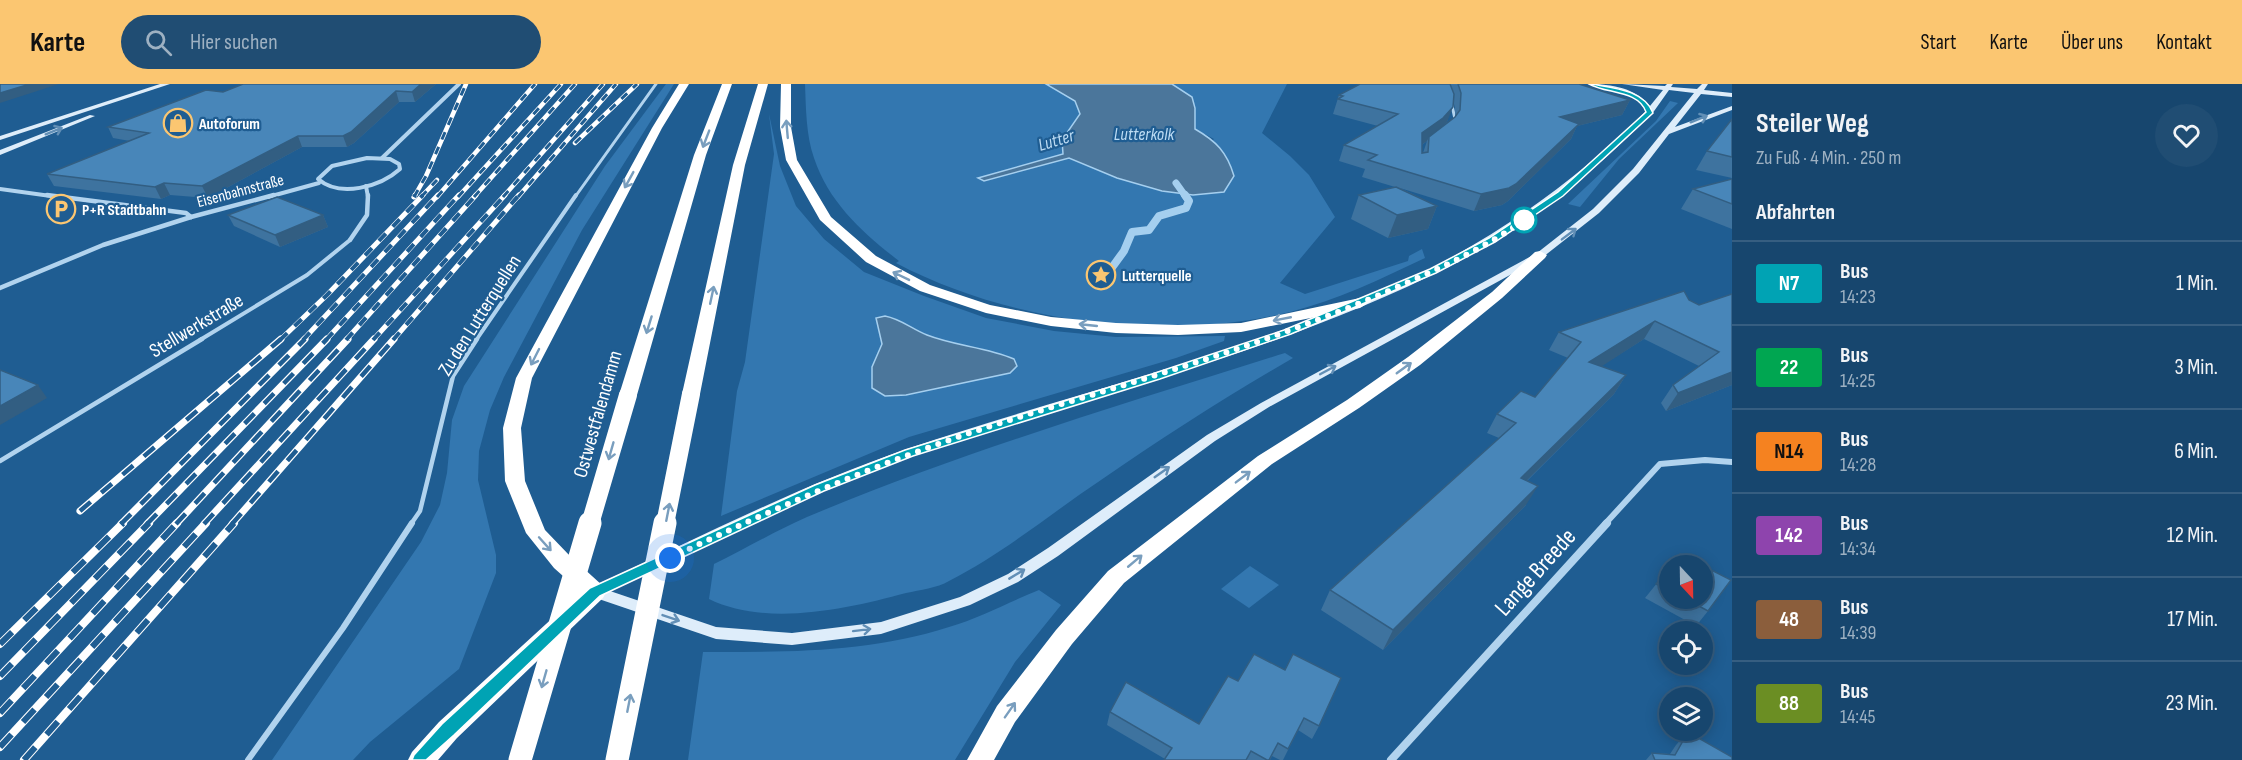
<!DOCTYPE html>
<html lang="de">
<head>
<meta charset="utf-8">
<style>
  :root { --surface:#17466e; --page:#204d73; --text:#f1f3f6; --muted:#9eb1c2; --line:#365e81; --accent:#fbc671 }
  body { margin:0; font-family:"Sofia Sans Condensed",sans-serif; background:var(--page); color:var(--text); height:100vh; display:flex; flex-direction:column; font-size:22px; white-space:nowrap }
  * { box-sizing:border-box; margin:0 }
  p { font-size:20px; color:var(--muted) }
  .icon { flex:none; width:33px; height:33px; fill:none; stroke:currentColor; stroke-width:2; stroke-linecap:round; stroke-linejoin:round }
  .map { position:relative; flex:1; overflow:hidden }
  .side { display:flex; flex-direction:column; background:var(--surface); width:510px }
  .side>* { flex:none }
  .badge { padding:0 12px; border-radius:4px; font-size:21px; line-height:39px }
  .needle { width:39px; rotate:158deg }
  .buttons { position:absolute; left:1659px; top:471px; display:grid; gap:12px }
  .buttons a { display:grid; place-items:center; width:54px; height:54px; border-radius:50%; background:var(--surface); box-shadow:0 3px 15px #0003,0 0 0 2px var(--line); font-size:30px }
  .you { position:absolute; width:30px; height:30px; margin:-15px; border:4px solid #fff; border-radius:50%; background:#1a73e8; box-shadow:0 0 0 9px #1a73e833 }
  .map>.badge { position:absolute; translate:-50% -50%; box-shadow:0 0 0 3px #fff }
  h2 { padding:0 24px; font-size:22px; line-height:54px }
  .round { display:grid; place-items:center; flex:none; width:63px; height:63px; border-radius:32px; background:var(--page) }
  .summary { display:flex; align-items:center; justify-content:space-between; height:102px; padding:0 24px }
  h1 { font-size:28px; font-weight:700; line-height:45px }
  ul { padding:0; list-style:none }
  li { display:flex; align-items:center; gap:18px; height:84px; padding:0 24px; border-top:2px solid var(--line) }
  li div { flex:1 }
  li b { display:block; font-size:22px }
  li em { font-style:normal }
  li .badge { min-width:66px; font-weight:700; text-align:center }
  header { display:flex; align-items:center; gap:36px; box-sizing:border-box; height:84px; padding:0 30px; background:var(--accent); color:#111 }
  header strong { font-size:28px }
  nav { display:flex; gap:33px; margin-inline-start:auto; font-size:21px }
  .search { width:420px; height:54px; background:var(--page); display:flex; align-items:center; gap:15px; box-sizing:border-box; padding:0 21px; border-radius:33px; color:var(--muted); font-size:22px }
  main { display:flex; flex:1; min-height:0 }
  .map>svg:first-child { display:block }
</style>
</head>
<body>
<header>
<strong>Karte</strong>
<div class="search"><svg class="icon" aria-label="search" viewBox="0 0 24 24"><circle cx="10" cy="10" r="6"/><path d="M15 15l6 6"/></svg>Hier suchen</div>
<nav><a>Start</a><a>Karte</a><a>Über uns</a><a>Kontakt</a></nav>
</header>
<main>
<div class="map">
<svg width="1732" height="676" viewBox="0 0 1732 676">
  <rect width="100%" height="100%" fill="#1f5d92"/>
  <g fill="#3377b0">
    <polygon points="666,0 674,0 582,146 504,293 490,326 479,367 478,396 496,471 496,489 459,585 370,658 353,676 272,676 421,458 440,421 447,389 452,336 464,302 605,82"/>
    <path d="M805 0H1046L1075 17 1080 30 1062 56 1063 71 979 94 984 97 1069 74 1118 94 1162 107 1214 55 1195 45V24L1172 0H1287L1262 49 1290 72 1309 91 1335 133 1280 199 1305 210 1408 177 1409 172 1422 165 1425 174C1381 195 1337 216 1290 228 1165 259 1010 239 896 179L899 177C863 149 829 119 814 74 806 51 806 25 805 0Z"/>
    <polygon points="1670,17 1678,19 1619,75 1580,123 1568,120 1656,37"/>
    <polygon points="769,30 780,82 796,122 824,155 864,188 924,212 986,234 1054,247 1116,253 1225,252 1224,257 1176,274 909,353 721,432 737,307 745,278 774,70"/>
    <path d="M1285 269 1293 274C1227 312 1163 353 1101 396 1050 430 1004 469 949 497 937 504 920 506 906 509 847 525 766 543 709 515L714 480C745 465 775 447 807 433 962 368 1124 320 1285 269Z"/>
    <polygon points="1250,482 1279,501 1249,524 1221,505"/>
    <path d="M1039 506 1061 521 1015 578 955 676H688L703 568C786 568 869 569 949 543 980 534 1009 518 1039 506Z"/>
  </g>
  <g fill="#4b769b" stroke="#a5cfef" stroke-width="1.5">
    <path d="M1046 0H1172L1192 13 1195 24V45C1216 57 1227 68 1234 92L1224 108 1193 111 1162 107 1117 94 1069 74 984 97 978 94 1063 70 1062 56 1080 30 1075 17Z"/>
    <path d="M885 232C901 235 912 245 927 251 955 262 986 263 1014 275L1017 282 1010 289 906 311 885 312 872 304V283L882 260 876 234Z"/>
  </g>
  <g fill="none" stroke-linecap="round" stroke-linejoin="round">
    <polyline stroke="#a5cfef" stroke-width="7" points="1176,99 1186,113"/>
    <polyline stroke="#a5cfef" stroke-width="8" points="1108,189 1124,167 1132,148 1149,146 1159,132 1186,124 1189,117 1185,111"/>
    <g stroke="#b1d3ee" stroke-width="3">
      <polyline points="1451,17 1455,35"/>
      <polyline points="575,113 656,0"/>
    </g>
    <g stroke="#b1d3ee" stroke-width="4">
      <polyline points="200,256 307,191 350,156"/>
      <polyline points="476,256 576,111"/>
    </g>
    <g stroke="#b1d3ee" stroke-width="4.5">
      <polyline points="0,377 202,255"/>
      <polyline points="411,440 420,427 453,292 477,255"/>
    </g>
    <polyline stroke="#b1d3ee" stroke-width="6" points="248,676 343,544 412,439"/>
    <g stroke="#b1d3ee" stroke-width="4">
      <path d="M367 74 390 75 399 80 400 85C380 103 340 114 318 95L332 82Z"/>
      <polyline points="382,74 459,0"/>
      <polyline points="366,102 368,113"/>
      <polyline points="0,105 58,113"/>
      <polyline points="268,113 319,99"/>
    </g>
    <g stroke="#b1d3ee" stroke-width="4.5">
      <polyline points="47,111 186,129 191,133"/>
      <polyline points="350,156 367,131 368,111"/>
      <polyline points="0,204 103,161 191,133 274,111"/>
    </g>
    <polyline stroke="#b1d3ee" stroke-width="6" points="1605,440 1660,380 1705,376 1732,378"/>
    <polyline stroke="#b1d3ee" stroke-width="8" points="1391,676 1607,439"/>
    <g fill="#deedfa" fill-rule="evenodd">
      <polygon points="160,0 170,0 0,56 0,52"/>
      <path d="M1589 0C1611 0 1636 4 1650 22L1663 6 1622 0 1665 2 1667 0H1673L1671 3 1697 5 1702 0H1708L1704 6 1732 9V13L1701 10 1675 43 1732 22V26L1669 50 1639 89 1599 129 1543 173 1269 323 1215 357 1058 472 1018 498 970 521 881 550 792 561 716 555 590 512 588 508 590 504C694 456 798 402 907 365 1042 319 1182 286 1315 234 1360 217 1407 199 1449 175 1521 135 1588 86 1646 27 1634 5 1608 9 1589 0ZM1669 6 1694 9 1633 85 1593 125 1537 169 1261 319 1207 351 1048 464 1008 490 960 513 881 538 792 549 716 543 610 507C711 460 811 406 917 370 1096 309 1282 268 1452 181 1522 145 1595 88 1650 31L1652 30Z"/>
      <polygon points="90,31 95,32 0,71 0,66"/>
    </g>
    <g fill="#fff" fill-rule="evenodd">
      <polygon points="679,0 689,0 662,44 532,294 521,344 525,397 545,446 570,472 603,502 606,508 603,514 457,654 438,676 408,676 412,668 439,638 581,508 554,484 526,449 505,397 503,344 516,294 652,44"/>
      <polygon points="722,0 732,0 706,71 637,311 634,315 622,315 619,311 694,71"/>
      <polygon points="758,0 768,0 745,81 700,310 697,314 685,314 682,310 733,81"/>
      <polygon points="781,0 791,0 791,43 797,76 831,133 876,172 930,201 990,221 1051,233 1116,239 1178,241 1241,239 1360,214 1368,219 1360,224 1241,248 1178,251 1116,249 1051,242 986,229 920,207 866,178 820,136 786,76 780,43"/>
      <polygon points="1540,167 1547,171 1545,174 1502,214 1420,281 1359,324 1272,380 1124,499 1072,560 1015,638 994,676 967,676 997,622 1056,546 1108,487 1258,372 1347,316 1408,273 1492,208 1535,168"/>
    </g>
    <g stroke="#fff" stroke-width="4.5">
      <g id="rail-far3">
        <polyline points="575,59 637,0"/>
        <polyline points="414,113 426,92 466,0"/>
        <polyline points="421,113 437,96"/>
        <polyline points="437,113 535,0"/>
        <polyline points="458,113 561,0"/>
        <polyline points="474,113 575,0"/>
        <polyline points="503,113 603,0"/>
        <polyline points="518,113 616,0"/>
      </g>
    </g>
    <g stroke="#fff" stroke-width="5">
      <g id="rail-far2">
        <polyline points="414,113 415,111"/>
        <polyline points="280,256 327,211 423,111"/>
        <polyline points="303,256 438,111"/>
        <polyline points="326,256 459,111"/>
        <polyline points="346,256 476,111"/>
        <polyline points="373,256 505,111"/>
        <polyline points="393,256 519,111"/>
      </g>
    </g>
    <g stroke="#fff" stroke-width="7">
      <g id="rail-far1">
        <polyline points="80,427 281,255"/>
        <polyline points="121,440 305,255"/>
        <polyline points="147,440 327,255"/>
        <polyline points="176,440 348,255"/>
        <polyline points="204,440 374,255"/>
        <polyline points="232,440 394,255"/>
      </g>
    </g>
    <g stroke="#fff" stroke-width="8">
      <g id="rail">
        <polyline points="0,560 123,439"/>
        <polyline points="0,592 149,439"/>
        <polyline points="0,629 177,439"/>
        <polyline points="0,663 206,439"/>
        <polyline points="24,676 234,439"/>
      </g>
    </g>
    <use href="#rail-far3" stroke="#1f5d92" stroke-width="3" stroke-dasharray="8" stroke-linecap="butt"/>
    <use href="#rail-far2" stroke="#1f5d92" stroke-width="4" stroke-dasharray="10" stroke-linecap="butt"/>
    <use href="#rail-far1" stroke="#1f5d92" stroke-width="4.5" stroke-dasharray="14" stroke-linecap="butt"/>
    <use href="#rail" stroke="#1f5d92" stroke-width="6" stroke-dasharray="17" stroke-linecap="butt"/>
    <g stroke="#fff" stroke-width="18">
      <polyline points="590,440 628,311"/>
      <polyline points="665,440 691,310"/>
    </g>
    <g stroke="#fff" stroke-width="23">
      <polyline points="520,676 590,439"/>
      <polyline points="617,676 665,439"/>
    </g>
  </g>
  <g fill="#3e739f" fill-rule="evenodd">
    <polygon points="436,0 415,18 399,18 354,59 347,63 302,63 208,114 170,111 161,115 54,102 47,90 130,57 113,54 108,43"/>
    <path d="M1360 0H1579L1630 16 1622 31 1577 42 1571 55 1508 117 1502 121 1474 127 1400 104 1437 122 1428 145 1388 154 1351 135 1359 111 1395 103 1362 93 1365 85 1339 77 1344 61 1378 42 1333 30 1339 11ZM1453 16 1455 24V34L1444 42 1447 38ZM1427 57 1423 69H1422V61Z"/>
    <polygon points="1732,35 1732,94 1696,86 1707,67"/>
    <polygon points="1732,95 1732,145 1681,125 1693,105"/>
    <polygon points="228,131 323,131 328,143 280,163 234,142"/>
    <polygon points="1689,216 1699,221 1732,301 1666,327 1661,319 1673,301 1699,282 1644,255 1601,282 1626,291 1614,310 1527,397 1526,421 1383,566 1321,526 1330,506 1499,354 1487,349 1497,330 1535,313 1568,274 1549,266 1559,248"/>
    <polygon points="1670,483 1670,514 1702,514 1708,527 1696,542 1645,514"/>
    <polygon points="1285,586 1319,642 1312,655 1298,646 1283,676 1280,676 1272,672 1270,676 1164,676 1165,675 1107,641 1110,628 1199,640 1238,597"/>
    <polygon points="1688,648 1732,676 1646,676 1652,669 1670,670 1676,661"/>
  </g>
  <g fill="#325e82">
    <polygon points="30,0 59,0 0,19 0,9"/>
    <polygon points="421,0 436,0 415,18 412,8"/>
    <polygon points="396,7 399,18 354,59 347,63 343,52"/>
    <polygon points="1630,16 1622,31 1577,42 1571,55 1508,117 1502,121 1474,127 1481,110 1560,33"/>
    <polygon points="1453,23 1447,38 1437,50 1429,53 1427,57 1416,65 1422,49"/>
    <polygon points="298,52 302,63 208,114 202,102"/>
    <polygon points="164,99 170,111 161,115 155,103"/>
    <polygon points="1437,122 1428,145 1388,154 1397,131"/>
    <polygon points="323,131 328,143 280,163 275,151"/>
    <polygon points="1655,237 1644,255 1579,297 1589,278"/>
    <polygon points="1732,288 1732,301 1666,327 1678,309"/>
    <polygon points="1626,291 1614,310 1510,413 1521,394"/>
    <polygon points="38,301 47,314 0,341 0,322"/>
    <polygon points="1538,402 1526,421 1383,566 1393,546"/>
  </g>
  <g fill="#4886b9" stroke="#325e82" stroke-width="1.5">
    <polygon points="0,0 30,0 0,9"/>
    <polygon points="243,0 421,0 412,8 396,7 351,48 343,52 298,52 202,102 164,99 155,103 47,90 149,49 108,43 206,6 223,8"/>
    <polygon points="1360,0 1450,0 1454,10 1453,23 1443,34 1422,49 1422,69 1428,68 1429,53 1455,33 1460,26 1461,9 1458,0 1579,0 1630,16 1560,33 1579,40 1516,100 1509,104 1481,110 1368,76 1377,71 1344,61 1398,30 1338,15 1343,12 1339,11"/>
    <polygon points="1732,35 1732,73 1707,67"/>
    <polygon points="1732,95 1732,120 1693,105"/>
    <polygon points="1396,103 1437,122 1397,131 1359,111"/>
    <polygon points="277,113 323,131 275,151 228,131"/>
    <polygon points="1684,207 1689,216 1699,221 1732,210 1732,288 1678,309 1673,301 1719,268 1655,237 1589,278 1626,291 1521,394 1538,402 1393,546 1330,506 1516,339 1497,330 1521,307 1535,313 1581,258 1559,248"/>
    <polygon points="0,286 38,301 0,322"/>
    <polygon points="1680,470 1731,496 1708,527 1684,514 1702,514 1702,482 1670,482"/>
    <polygon points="1670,483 1670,507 1656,500"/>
    <polygon points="1254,570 1285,586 1293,570 1341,594 1319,642 1304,634 1288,665 1278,659 1269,676 1267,676 1251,667 1246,676 1164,676 1172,664 1110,628 1126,598 1199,640 1228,592 1238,597"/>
    <polygon points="1688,648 1732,673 1732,676 1655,676 1652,669 1675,671"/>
  </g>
  <defs><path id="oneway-shaft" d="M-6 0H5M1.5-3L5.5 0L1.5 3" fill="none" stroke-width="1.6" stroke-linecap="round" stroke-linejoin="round" transform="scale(1.5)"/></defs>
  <g stroke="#628fb6">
    <use href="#oneway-shaft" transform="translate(1699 35) rotate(-22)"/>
    <use href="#oneway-shaft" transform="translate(54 47) rotate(-22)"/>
    <use href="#oneway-shaft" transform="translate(1569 150) rotate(-37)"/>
    <use href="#oneway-shaft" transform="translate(1328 286) rotate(-28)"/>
    <use href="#oneway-shaft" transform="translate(1162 388) rotate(-35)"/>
    <use href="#oneway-shaft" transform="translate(1017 490) rotate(-31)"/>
    <use href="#oneway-shaft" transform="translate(671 534) rotate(19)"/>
    <use href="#oneway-shaft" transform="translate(862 546) rotate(-7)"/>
  </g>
  <g stroke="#799ebe">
    <use href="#oneway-shaft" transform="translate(787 45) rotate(-95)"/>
    <use href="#oneway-shaft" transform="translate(706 55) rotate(111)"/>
    <use href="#oneway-shaft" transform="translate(629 96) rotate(119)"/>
    <use href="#oneway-shaft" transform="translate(901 192) rotate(-154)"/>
    <use href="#oneway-shaft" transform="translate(712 211) rotate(-78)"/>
    <use href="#oneway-shaft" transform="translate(1282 235) rotate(169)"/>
    <use href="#oneway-shaft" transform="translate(649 241) rotate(107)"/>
    <use href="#oneway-shaft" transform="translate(1088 241) rotate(-174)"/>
    <use href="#oneway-shaft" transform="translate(535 273) rotate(117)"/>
    <use href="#oneway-shaft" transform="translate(1404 284) rotate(-36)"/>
    <use href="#oneway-shaft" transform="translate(611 367) rotate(106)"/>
    <use href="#oneway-shaft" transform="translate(1243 393) rotate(-37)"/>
    <use href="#oneway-shaft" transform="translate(668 428) rotate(-79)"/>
    <use href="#oneway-shaft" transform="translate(545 460) rotate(48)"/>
    <use href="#oneway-shaft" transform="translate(1135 477) rotate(-40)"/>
    <use href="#oneway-shaft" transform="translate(544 595) rotate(106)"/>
    <use href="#oneway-shaft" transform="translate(629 619) rotate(-79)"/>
    <use href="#oneway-shaft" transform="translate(1010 626) rotate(-55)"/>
  </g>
  <path fill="#00a3b4" stroke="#fff" stroke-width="1.5" d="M1589 0H1592C1614 4 1644 6 1653 29L1563 112 1495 158 1436 189 1291 250 1160 295 913 372 824 407 600 512 454 651 426 676H412L414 671 442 640 590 504 815 401 905 366 1152 290 1284 246 1430 185 1489 154 1558 108 1646 28C1638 6 1607 10 1589 0Z"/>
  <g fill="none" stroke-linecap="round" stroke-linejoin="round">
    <path stroke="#fff" stroke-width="6" stroke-dasharray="0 10.8" d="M670 474C779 422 885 376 1000 339 1132 298 1266 261 1393 205 1438 185 1484 165 1524 136"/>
  </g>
  <defs>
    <g id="shop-ring" transform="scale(1.5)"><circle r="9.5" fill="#1f5d92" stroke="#fbc671" stroke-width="1.5"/><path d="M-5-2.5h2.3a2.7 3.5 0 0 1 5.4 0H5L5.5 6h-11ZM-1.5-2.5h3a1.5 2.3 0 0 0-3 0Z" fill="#fbc671"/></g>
    <g id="parking-ring" transform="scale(1.5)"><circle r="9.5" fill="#1f5d92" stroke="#fbc671" stroke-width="1.5"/><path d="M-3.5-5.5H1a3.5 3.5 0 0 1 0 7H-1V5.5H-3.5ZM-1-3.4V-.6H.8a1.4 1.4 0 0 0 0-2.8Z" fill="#fbc671"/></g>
    <g id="sight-ring" transform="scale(1.5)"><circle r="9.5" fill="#1f5d92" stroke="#fbc671" stroke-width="1.5"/><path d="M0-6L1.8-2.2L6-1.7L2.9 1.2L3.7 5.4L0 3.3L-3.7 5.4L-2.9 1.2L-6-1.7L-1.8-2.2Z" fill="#fbc671"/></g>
  </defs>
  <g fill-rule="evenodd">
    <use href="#shop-ring" x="178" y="39"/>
    <use href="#parking-ring" x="61" y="125"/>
    <use href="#sight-ring" x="1101" y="191"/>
  </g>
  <circle fill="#fff" stroke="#00a3b4" stroke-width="3" cx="1524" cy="136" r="12"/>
  <g text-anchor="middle" stroke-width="4.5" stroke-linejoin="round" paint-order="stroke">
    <g font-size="16" font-weight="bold" fill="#fff" stroke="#1f5d92" text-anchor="start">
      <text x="199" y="45">Autoforum</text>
      <text x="82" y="131">P+R Stadtbahn</text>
      <text x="1122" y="197">Lutterquelle</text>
    </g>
    <g font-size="16" fill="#fff" stroke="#1f5d92">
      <text transform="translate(240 106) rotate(-15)" y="6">Eisenbahnstraße</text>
    </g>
    <g font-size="18" font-style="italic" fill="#bddcf4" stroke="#1f5d92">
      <text x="1144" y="56">Lutterkolk</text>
      <text transform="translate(1056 56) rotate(-17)" y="6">Lutter</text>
    </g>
    <g font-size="20" fill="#fff" stroke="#1f5d92">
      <text transform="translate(479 231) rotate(-58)" y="7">Zu den Lutterquellen</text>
      <text transform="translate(196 241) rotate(-31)" y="7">Stellwerkstraße</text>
      <text transform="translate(597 330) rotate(-74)" y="7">Ostwestfalendamm</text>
    </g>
    <g font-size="24" fill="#fff" stroke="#1f5d92">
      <text transform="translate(1535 488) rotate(-48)" y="8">Lange Breede</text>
    </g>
  </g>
</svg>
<div class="buttons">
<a><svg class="needle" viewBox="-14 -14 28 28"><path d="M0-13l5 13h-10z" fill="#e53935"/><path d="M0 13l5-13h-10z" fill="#9eb1c2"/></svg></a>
<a><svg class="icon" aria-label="locate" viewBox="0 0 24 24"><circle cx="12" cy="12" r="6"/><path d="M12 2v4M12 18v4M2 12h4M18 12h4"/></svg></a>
<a><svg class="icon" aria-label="layers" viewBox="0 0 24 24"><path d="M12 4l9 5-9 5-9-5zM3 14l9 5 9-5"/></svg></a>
</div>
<div class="you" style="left:670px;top:474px"></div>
</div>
<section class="side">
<div class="summary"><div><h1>Steiler Weg</h1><p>Zu Fuß · 4 Min. · 250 m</p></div><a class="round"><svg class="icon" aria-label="heart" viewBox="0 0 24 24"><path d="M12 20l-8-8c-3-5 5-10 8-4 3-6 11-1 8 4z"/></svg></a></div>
<h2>Abfahrten</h2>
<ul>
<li><span class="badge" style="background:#00a3b4;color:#fff">N7</span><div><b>Bus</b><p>14:23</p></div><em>1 Min.</em></li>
<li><span class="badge" style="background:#00a651;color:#fff">22</span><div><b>Bus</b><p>14:25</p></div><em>3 Min.</em></li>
<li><span class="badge" style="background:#f58220;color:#111">N14</span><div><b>Bus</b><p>14:28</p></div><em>6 Min.</em></li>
<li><span class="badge" style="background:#8e44ad;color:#fff">142</span><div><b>Bus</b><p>14:34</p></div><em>12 Min.</em></li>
<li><span class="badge" style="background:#8b5e3c;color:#fff">48</span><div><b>Bus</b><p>14:39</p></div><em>17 Min.</em></li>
<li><span class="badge" style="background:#6b8e23;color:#fff">88</span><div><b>Bus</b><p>14:45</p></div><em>23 Min.</em></li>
</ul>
</section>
</main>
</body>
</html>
